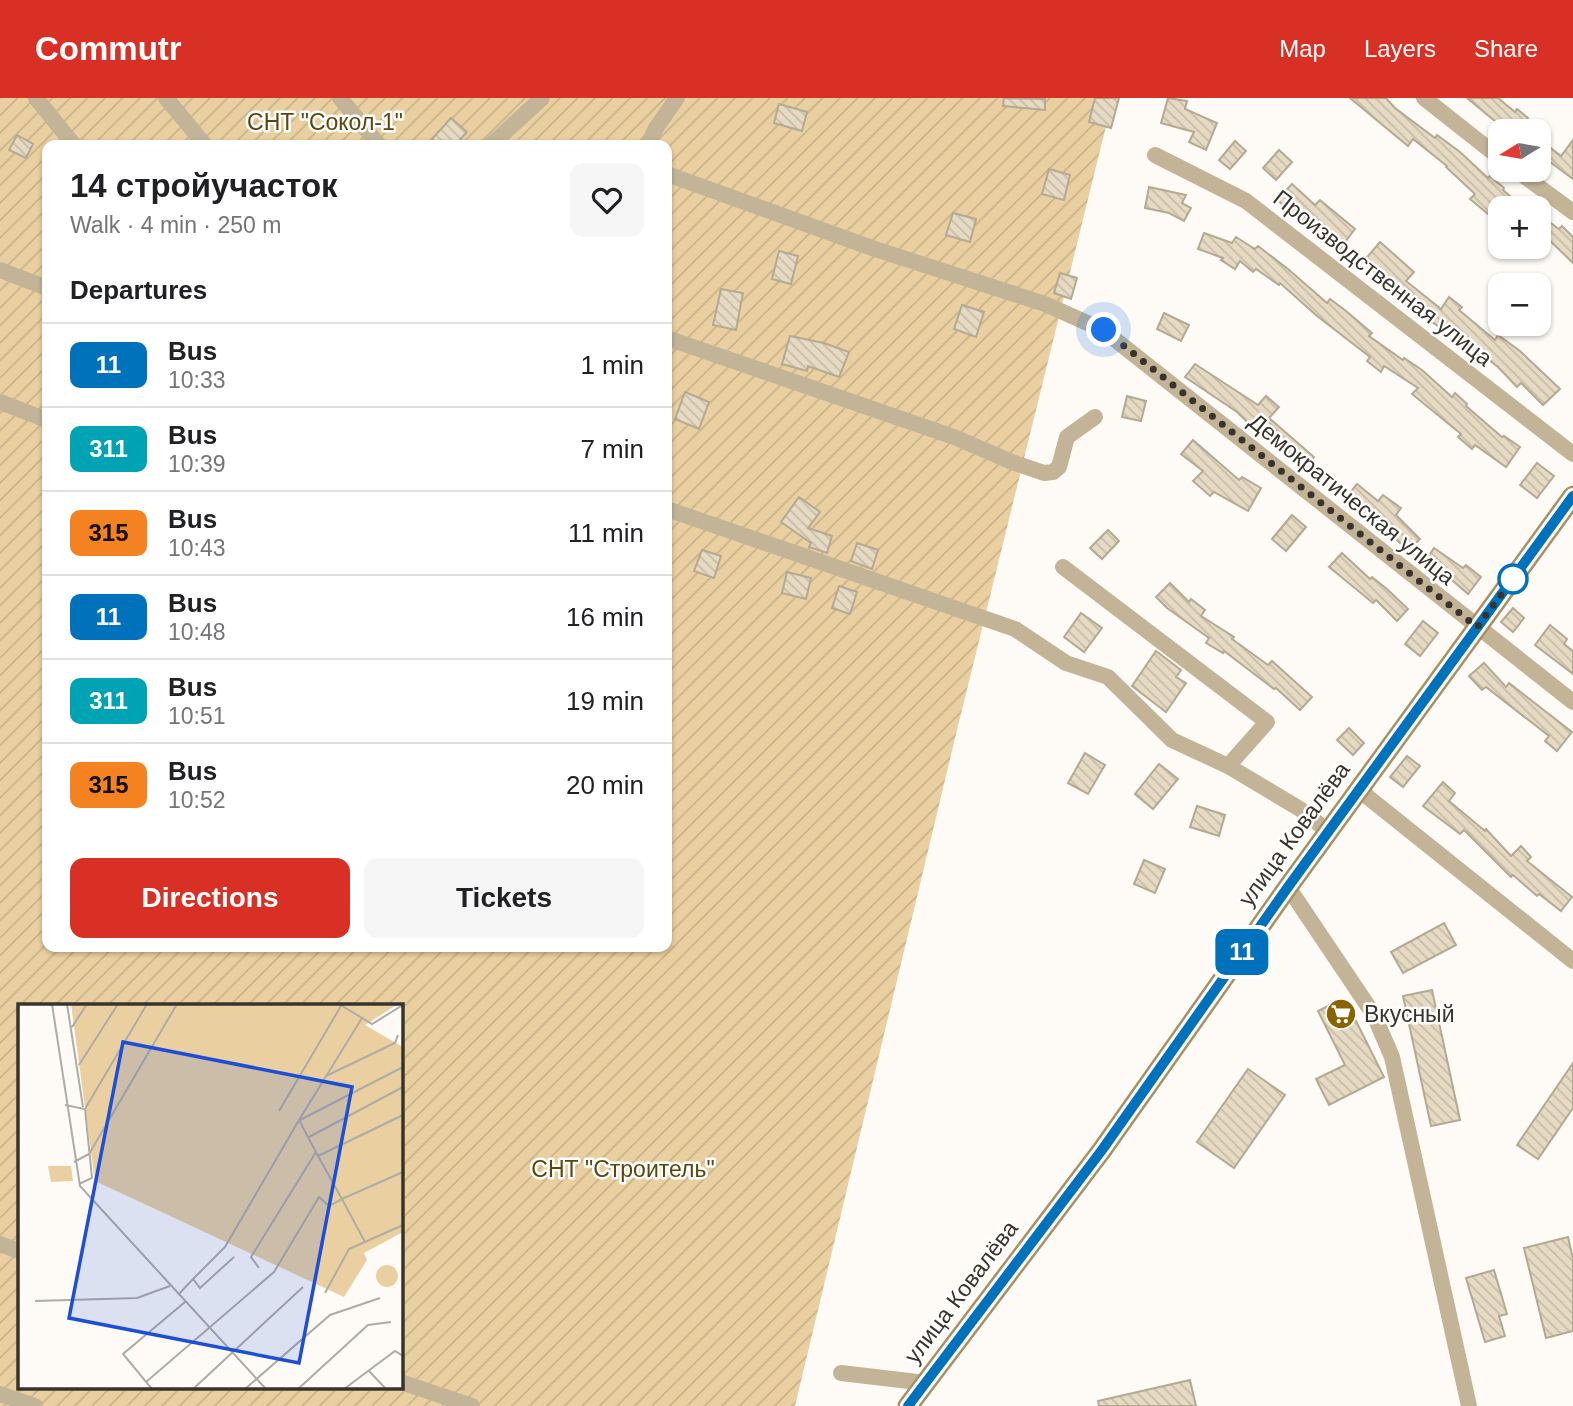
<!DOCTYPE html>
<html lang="en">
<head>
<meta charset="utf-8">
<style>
  :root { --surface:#fff; --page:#f6f6f6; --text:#202124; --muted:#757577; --line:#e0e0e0; --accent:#d93025 }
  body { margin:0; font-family:Helvetica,sans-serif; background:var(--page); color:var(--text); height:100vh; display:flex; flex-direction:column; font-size:26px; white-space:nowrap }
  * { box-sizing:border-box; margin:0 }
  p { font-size:23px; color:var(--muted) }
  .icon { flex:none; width:38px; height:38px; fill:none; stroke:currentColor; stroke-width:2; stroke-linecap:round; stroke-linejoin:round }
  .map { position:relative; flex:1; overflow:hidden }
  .side { position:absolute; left:42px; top:42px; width:630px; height:812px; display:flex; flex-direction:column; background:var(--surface); border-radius:14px; box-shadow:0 2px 5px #0004 }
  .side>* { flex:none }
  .badge { padding:0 14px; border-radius:10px; font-size:24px; line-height:46px }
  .needle { width:46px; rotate:259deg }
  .controls { position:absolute; left:1488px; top:21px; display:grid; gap:14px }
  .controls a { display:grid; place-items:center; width:63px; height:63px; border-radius:14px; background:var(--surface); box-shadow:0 2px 5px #0004; font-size:35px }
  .you { position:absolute; width:35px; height:35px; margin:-18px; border:5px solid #fff; border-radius:50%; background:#1a73e8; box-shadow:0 0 0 10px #1a73e833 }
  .map>.badge { position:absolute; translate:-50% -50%; box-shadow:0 0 0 4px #fff }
  h2 { padding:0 28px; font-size:26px; line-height:63px }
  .round { display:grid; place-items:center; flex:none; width:74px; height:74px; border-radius:14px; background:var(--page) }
  .headline { display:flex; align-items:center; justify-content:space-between; height:119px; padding:0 28px }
  h1 { font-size:33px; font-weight:700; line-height:52px }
  .button { display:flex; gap:14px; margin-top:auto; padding:14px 28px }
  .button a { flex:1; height:80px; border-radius:14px; background:var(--accent); color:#fff; font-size:28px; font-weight:700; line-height:80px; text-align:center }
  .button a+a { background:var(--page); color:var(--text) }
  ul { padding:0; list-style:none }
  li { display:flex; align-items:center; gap:21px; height:84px; padding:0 28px; border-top:2px solid var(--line) }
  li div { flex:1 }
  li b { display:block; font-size:26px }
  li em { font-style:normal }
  li .badge { min-width:77px; font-weight:700; text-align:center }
  header { display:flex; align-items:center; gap:42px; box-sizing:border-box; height:98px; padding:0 35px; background:var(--accent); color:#fff }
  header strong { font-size:33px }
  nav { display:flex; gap:38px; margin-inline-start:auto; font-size:24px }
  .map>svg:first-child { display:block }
</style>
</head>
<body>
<header>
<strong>Commutr</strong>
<nav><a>Map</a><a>Layers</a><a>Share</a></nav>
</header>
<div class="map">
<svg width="1573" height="1308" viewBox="0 0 1573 1308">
  <defs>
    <pattern id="garden-furrows" width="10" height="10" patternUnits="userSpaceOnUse" patternTransform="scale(1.75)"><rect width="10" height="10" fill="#ead0a0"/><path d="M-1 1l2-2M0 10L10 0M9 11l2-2" fill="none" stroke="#c9b38a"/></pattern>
    <pattern id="building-back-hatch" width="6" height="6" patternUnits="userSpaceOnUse" patternTransform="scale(1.75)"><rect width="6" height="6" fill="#e6dac3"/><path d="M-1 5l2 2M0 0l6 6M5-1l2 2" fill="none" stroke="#c6bca8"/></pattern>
  </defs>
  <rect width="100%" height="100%" fill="#fefbf6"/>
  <path fill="url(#garden-furrows)" fill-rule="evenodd" d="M0 0H1113L957 632 795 1308H0ZM47 47H667V849H47ZM19 907H401V1289H19Z"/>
  <g fill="url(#building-back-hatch)" stroke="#b4a992" stroke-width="2">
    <polygon points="1004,0 1045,1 1045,12 1003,8"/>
    <polygon points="1095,0 1119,0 1111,30 1089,24"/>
    <polygon points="1168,0 1187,3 1185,11 1217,25 1206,52 1189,44 1194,34 1161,25"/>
    <polygon points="1350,0 1386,0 1395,10 1435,40 1437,37 1460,54 1488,80 1490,78 1504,90 1503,92 1524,110 1500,110 1500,126 1470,101 1475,96 1446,69 1447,68 1413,41 1408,48"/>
    <polygon points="1467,0 1498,0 1515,14 1517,11 1528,20 1518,33 1507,33"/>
    <polygon points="779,6 807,14 802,33 774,25"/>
    <polygon points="451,20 467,34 455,47 439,47 432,41"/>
    <polygon points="17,37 33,46 26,60 9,52"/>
    <polygon points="1538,40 1561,58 1573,42 1573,81 1538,55"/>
    <polygon points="1235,43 1246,53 1230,71 1219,62"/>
    <polygon points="1279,52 1292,64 1276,82 1263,70"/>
    <polygon points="1049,71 1070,77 1064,102 1042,96"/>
    <polygon points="1292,86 1315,107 1320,102 1355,131 1339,152 1277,102"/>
    <polygon points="1149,89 1186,97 1182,105 1191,110 1184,123 1169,115 1145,110"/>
    <polygon points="953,115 976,121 970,144 946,137"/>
    <polygon points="1538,116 1559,131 1562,128 1573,139 1573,165 1538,131"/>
    <polygon points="1204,135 1232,145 1236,139 1255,151 1258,148 1288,171 1327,205 1330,201 1346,213 1372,235 1369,238 1403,262 1404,260 1422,272 1452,299 1455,295 1467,306 1466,308 1502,339 1504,338 1520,349 1506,369 1475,347 1472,351 1458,339 1461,336 1412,296 1418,290 1384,268 1381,274 1367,263 1370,259 1317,218 1280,185 1279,187 1256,171 1253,174 1240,163 1235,171 1221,162 1223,160 1198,151"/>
    <polygon points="1380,144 1414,174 1406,183 1441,211 1449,199 1462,209 1459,212 1495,242 1498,237 1520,253 1560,291 1543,307 1521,285 1517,289 1498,269 1447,230 1445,233 1394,197 1380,185 1383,182 1363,164"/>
    <polygon points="779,153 798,158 791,186 772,181"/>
    <polygon points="1060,175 1077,180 1071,201 1054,195"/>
    <polygon points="721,191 743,195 736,232 713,227"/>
    <polygon points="962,207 984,214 976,239 954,231"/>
    <polygon points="1164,215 1189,227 1181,243 1157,231"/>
    <polygon points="790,238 824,245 849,254 839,279 808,268 807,273 782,266"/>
    <polygon points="1195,266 1258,307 1266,298 1279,309 1269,320 1314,359 1304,371 1259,331 1257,333 1237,314 1185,279"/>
    <polygon points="685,294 709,304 699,331 675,321"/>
    <polygon points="1127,298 1146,303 1141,323 1122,319"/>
    <polygon points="1193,342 1239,382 1242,379 1261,390 1248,413 1214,394 1210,398 1193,383 1203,373 1181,356"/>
    <polygon points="1537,365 1554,378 1537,400 1520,387"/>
    <polygon points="1357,386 1378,403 1383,397 1401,410 1396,417 1420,441 1408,453 1386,431 1384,433 1366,419 1345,401"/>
    <polygon points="799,399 820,414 808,430 832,438 827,455 809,449 811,445 781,424"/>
    <polygon points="1292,417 1306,429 1286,453 1272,441"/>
    <polygon points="1108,432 1119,443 1102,461 1090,450"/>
    <polygon points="857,445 878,452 872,471 851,463"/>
    <polygon points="1434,450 1463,470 1466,467 1481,479 1468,496 1444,475 1437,474 1424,465"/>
    <polygon points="702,452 721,458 714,480 694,473"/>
    <polygon points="1342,455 1370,481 1372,479 1387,491 1408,511 1397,523 1376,502 1373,505 1329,469"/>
    <polygon points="787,474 811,480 806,501 782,495"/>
    <polygon points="1170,485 1189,504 1191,501 1205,512 1201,518 1234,539 1232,541 1268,567 1272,563 1312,599 1300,612 1276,590 1274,591 1224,553 1223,555 1206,545 1209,540 1167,510 1156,499"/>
    <polygon points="839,488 857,494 850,516 832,510"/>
    <polygon points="1513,510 1524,520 1513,534 1501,524"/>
    <polygon points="1081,515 1102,530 1084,554 1064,539"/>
    <polygon points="1423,523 1438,535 1420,558 1405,546"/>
    <polygon points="1550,527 1567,541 1564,546 1573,553 1573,576 1535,547"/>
    <polygon points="1156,553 1181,572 1176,579 1186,585 1166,614 1132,588"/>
    <polygon points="1484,565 1506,589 1509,585 1572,634 1557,653 1545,643 1549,638 1486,589 1482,592 1469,578"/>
    <polygon points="1349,630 1364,645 1353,657 1337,642"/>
    <polygon points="1085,655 1105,667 1088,696 1068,685"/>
    <polygon points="1407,658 1420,668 1403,689 1390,679"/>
    <polygon points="1159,666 1178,681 1153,711 1135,696"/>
    <polygon points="1443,684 1455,695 1449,703 1485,733 1486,731 1511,758 1521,748 1531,759 1527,763 1572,799 1561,813 1539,796 1537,798 1513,777 1511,779 1464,732 1460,736 1423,708"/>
    <polygon points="1197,708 1225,717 1219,738 1190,729"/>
    <polygon points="1144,762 1165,771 1155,795 1134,786"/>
    <polygon points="1444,825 1456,847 1403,875 1391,854"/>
    <polygon points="1432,892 1460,1022 1431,1028 1403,898"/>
    <polygon points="1332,906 1334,912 1349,909 1384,979 1329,1007 1316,981 1345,967 1318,913"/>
    <polygon points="1573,965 1573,1010 1538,1061 1517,1047"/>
    <polygon points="1248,971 1285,997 1234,1070 1197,1044"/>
    <polygon points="1568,1139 1573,1161 1573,1233 1546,1240 1524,1150"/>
    <polygon points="1494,1172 1507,1216 1499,1218 1505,1238 1485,1244 1466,1180"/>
    <polygon points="1190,1282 1196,1308 1099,1308 1098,1303"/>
  </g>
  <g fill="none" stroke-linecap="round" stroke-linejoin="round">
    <g stroke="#c4b497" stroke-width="16">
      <polyline points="36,0 74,47"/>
      <polyline points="166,0 205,47"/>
      <polyline points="340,0 379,47"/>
      <polyline points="1424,0 1500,60"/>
      <polyline points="491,47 542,0"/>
      <polyline points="648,47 656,30 677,0"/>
      <polyline points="1155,57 1246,103 1573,356"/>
      <polyline points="1516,72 1573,114"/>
      <polyline points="667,76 875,151 1045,206 1103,232 1573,604"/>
      <polyline points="0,172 47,190"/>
      <polyline points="667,240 954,339 1012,364 1044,375 1053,374 1059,369 1067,339 1095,319"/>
      <polyline points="0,304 47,322"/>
      <polyline points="667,411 1015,531 1066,565 1108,579 1172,642 1228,668"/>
      <polyline points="1063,469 1267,624 1228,668 1300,711 1329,734"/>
      <polyline points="1359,692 1573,863"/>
      <polyline points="1288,789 1374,917 1392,959 1469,1308"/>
      <polyline points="0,1146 19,1153"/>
      <polyline points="841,1275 926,1285"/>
      <polyline points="401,1284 472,1308"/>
      <polyline points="0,1296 35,1308"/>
    </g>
    <polyline stroke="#a89165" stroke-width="21" points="908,1308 1102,1052 1288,789 1573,398"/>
  </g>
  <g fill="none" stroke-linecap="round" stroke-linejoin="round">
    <g stroke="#fff" stroke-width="16">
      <polyline id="line" points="908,1308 1102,1052 1288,789 1573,398"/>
    </g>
    <use href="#line" stroke="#0072bc" stroke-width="10"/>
    <polyline stroke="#39342b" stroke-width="7" stroke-dasharray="0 12.6" points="1104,232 1477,529 1513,481"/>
  </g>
  <defs>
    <g id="supermarket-disc" transform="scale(1.575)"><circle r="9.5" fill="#896402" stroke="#fff"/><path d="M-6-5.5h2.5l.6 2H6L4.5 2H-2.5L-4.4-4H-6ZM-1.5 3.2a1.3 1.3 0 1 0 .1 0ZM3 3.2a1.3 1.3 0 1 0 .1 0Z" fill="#fff"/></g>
  </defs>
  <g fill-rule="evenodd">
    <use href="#supermarket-disc" x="1341" y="916"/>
  </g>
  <circle fill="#fff" stroke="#0072bc" stroke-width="3.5" cx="1513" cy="481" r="14"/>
  <g text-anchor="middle" stroke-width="5" stroke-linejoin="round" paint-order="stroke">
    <g font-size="23" fill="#5d450d" stroke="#fff">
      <text x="325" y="32">СНТ "Сокол-1"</text>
      <text x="623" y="1079">СНТ "Строитель"</text>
    </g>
    <g font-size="23" fill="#39342b" stroke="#fff">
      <text transform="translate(1383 180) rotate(38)" y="8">Производственная улица</text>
      <text transform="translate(1352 401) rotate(39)" y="8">Демократическая улица</text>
      <text transform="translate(1294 736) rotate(-54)" y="8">улица Ковалёва</text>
      <text transform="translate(961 1194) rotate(-53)" y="8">улица Ковалёва</text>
    </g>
    <g font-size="23" fill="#39342b" stroke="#fff" text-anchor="start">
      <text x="1364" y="924">Вкусный</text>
    </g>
  </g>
  <g transform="translate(18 906)">
    <rect width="385" height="385" fill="#fefbf6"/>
    <path d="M358 272a11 11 0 1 1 22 0a11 11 0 1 1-22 0Z" fill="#ead0a0"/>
    <path d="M53 162 55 177 33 178 30 162Z" fill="#ead0a0"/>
    <path d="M53 0H380L347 21 385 43V228L346 249 349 256 326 293 77 177Z" fill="#ead0a0"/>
    <path fill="none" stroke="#afaba5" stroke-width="2" d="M34 0 62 182 248 385M49 0 65 103M321 0 354 20 385 1M54 23 69 0M61 61 100 0M308 72 377 39 380 31M47 101 67 105 74 174 61 180M67 105 129 0M261 107 323 2M385 111 300 152 324 195 385 168M281 116 344 14M282 116 385 63M291 133 385 83M56 158 71 150 159 0M241 264 233 253 298 148M175 275 207 243 281 116 300 152M307 289 331 245 385 221M160 291 175 275 182 284 216 253M17 297 119 294 152 282M351 367 368 385M128 378 256 268 301 193 311 202 324 195 347 238M134 385 105 350 167 298M175 385 285 283M227 385 312 311 362 294M280 385 350 321 373 318M326 385 377 347 385 352"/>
    <path fill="#1d4ed8" fill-opacity="0.15" stroke="#1d4ed8" stroke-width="3.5" d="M105 38 334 83 281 359 51 314Z"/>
    <rect width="385" height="385" fill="none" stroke="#39342b" stroke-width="3.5"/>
  </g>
</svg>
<div class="controls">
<a><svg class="needle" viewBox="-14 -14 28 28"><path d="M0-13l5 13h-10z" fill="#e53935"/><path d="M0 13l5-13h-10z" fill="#757577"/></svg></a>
<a>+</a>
<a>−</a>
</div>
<div class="you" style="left:1104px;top:232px"></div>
<b class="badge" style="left:1242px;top:854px;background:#0072bc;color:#fff">11</b>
<section class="side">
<div class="headline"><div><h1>14 стройучасток</h1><p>Walk · 4 min · 250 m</p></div><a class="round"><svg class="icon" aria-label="heart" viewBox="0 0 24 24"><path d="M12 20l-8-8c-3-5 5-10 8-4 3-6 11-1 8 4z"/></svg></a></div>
<h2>Departures</h2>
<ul>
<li><span class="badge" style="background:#0072bc;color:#fff">11</span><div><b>Bus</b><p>10:33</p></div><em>1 min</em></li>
<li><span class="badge" style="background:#00a3b4;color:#fff">311</span><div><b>Bus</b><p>10:39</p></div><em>7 min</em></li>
<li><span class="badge" style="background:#f58220;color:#111">315</span><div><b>Bus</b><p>10:43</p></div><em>11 min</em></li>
<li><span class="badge" style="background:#0072bc;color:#fff">11</span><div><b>Bus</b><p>10:48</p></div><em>16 min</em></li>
<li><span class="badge" style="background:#00a3b4;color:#fff">311</span><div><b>Bus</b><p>10:51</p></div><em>19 min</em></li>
<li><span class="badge" style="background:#f58220;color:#111">315</span><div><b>Bus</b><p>10:52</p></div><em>20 min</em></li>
</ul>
<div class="button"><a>Directions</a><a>Tickets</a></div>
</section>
</div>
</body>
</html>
